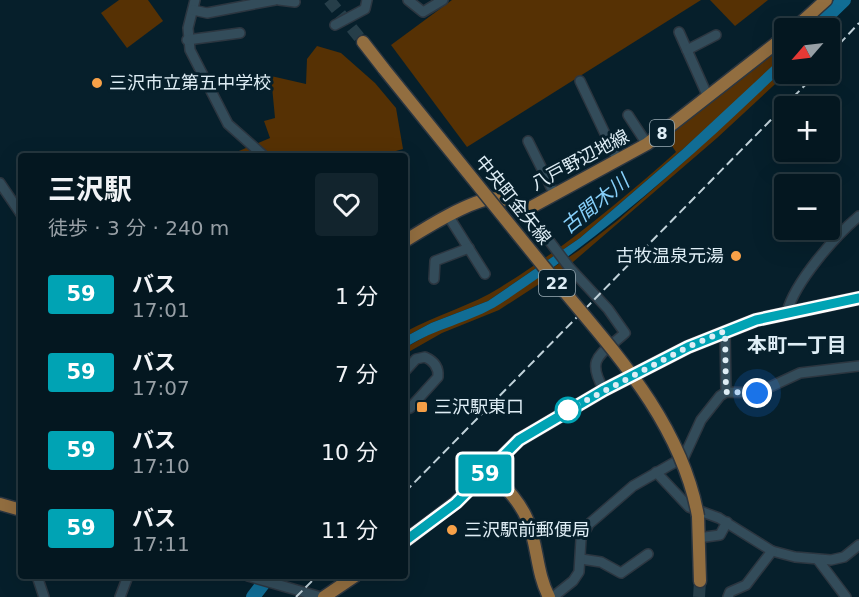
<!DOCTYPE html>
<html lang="ja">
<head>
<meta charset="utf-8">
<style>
  :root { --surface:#041720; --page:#12242d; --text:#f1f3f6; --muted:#979fa5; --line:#25363e }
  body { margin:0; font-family:"DejaVu Sans","Noto Sans JP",sans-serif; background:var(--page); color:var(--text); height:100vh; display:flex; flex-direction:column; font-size:22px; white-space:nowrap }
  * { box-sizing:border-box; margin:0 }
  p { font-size:20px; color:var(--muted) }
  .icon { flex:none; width:33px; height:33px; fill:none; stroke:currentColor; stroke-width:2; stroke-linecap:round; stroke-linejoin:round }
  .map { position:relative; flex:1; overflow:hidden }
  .sheet { position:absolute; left:18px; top:153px; width:390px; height:426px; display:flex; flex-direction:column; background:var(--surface); border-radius:6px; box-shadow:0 6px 24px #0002,0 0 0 2px var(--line) }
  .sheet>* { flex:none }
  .badge { padding:0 12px; border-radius:4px; font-size:21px; line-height:39px }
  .needle { width:39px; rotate:242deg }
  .fabs { position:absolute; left:774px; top:18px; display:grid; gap:12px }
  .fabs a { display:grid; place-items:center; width:66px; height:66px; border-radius:6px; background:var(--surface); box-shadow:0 6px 24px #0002,0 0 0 2px var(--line); font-size:30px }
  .you { position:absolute; width:30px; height:30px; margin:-15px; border:4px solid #fff; border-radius:50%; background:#1a73e8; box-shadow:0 0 0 9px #1a73e833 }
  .map>.badge { position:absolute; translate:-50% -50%; box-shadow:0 0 0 3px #fff }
  .round { display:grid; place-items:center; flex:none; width:63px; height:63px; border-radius:6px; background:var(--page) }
  .head { display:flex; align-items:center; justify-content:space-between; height:102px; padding:0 30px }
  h1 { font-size:28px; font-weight:700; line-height:45px }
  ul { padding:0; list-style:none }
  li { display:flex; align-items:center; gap:18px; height:78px; padding:0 30px }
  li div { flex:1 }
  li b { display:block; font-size:22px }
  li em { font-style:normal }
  li .badge { min-width:66px; font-weight:700; text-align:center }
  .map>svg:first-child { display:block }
</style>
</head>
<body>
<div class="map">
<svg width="859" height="597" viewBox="0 0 859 597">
  <rect width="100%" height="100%" fill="#061f2b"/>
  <g fill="#563104">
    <polygon points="119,0 148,0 163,21 127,48 101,13"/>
    <polygon points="452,0 701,0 467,147 391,45"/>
    <polygon points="710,0 768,0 735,26"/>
    <path d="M784 43V55L779 62 682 150 580 238 488 301 431 323 405 337V332C436 315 471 306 501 287 564 248 621 201 676 152L666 137Z"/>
    <polygon points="317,46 341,53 375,83 396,108 403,149 378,156 227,156 270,138 264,121 275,118 271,76 306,84 307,59"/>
    <polygon points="784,68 786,74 717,138 573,262 499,310 442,333 405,354 405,348 440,328 491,309 578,251 617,221 687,159"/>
  </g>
  <path fill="#116d95" d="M784 55V69C696 154 604 236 500 304 470 323 435 328 405 348V337L431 323 488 301 580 238 682 150Z"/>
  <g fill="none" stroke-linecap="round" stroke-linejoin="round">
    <g stroke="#116d95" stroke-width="14">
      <polyline points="815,28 844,0"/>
      <polyline points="253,597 269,576"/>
    </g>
    <g stroke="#263e49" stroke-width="12" stroke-dasharray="12 6" stroke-linecap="butt">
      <polyline points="329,0 363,42"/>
      <polyline points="699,597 700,581"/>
    </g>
    <g stroke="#2c3640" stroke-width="12">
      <g id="minor">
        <polyline points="195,0 188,28 190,50 228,124 264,156"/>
        <polyline points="279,0 295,2"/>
        <polyline points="408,0 423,12 443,0"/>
        <polyline points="193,10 207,13 275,0"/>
        <polyline points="335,25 365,9 367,0"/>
        <polyline points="679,32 708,97"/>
        <polyline points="187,40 240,33"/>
        <polyline points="687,50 716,35"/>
        <polyline points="580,81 618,161"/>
        <polyline points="628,115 647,144"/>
        <polyline points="528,141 554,193"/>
        <polyline points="0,183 21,214"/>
        <path d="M526 210 569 267 608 309 625 333C601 355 585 357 604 390"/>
        <polyline points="449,217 485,274"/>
        <polyline points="434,279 435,261 469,248"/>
        <path d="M787 312C795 282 835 236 859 216"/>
        <polyline points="725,331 726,392"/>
        <path d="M405 371 416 359 425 357C434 361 439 367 438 377L410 408 405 409"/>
        <polyline points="656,472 689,507 719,518 772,551 795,557 831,560 844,557 859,545"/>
        <polyline points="698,538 720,535 727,522"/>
        <polyline points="581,559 601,562 621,573 648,554"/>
        <polyline points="818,560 846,597"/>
        <polyline points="37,576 44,597"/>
        <polyline points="248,576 321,597"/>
        <polyline points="120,597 128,576"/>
        <polyline points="553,597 573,581 579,572 581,539 589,524 633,486 684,457 701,420 720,396 726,392 757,393 800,373 859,366"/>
        <polyline points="728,597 730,592 746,585 772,551"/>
      </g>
    </g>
    <g stroke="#2c3640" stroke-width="15">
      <g id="major">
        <polyline points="795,28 826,0"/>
        <polyline points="363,42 384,69"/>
        <path d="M405 241C427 227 470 200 495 198 506 197 518 205 526 210L647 144 784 37"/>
        <path d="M489 470C503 485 519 500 527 519 538 545 536 572 549 597"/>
        <polyline points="0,504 21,510"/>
        <polyline points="698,516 700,581"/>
        <polyline points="405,541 455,503 519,440 604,390 688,347 756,320 859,298"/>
        <polyline points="324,597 355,576"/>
      </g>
    </g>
    <use href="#minor" stroke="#334c5a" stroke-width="9"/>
    <use href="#major" stroke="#926e40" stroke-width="12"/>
    <g stroke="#c1d2da" stroke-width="2" stroke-dasharray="9 4.5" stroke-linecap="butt">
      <polyline points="830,54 859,23"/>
      <polyline points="405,492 816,74"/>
      <polyline points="296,597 317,576"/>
    </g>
    <g stroke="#2c3640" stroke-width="15" stroke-linecap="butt">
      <path id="major-bridge" d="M384 69C437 135 491 201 544 267 606 343 680 417 698 516"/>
    </g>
    <use href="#major-bridge" stroke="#926e40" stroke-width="12"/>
  </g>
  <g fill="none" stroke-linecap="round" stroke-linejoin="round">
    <g stroke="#fff" stroke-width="14">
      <polyline id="line" points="405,541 456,503 519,440 604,390 688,347 756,320 859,298"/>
    </g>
    <use href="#line" stroke="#00a3b4" stroke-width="9"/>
    <polyline stroke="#deedf5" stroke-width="6" stroke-dasharray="0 10.8" points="568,410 688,347 725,331 726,392 757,393"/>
  </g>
  <g fill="#f7a148" stroke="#061f2b" stroke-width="2">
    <circle cx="97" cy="83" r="6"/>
    <circle cx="736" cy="256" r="6"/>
    <rect x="416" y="401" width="12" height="12" rx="3"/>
    <circle cx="452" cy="530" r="6"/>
  </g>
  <circle fill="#fff" stroke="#00a3b4" stroke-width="3" cx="568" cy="410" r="12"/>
  <g text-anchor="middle" stroke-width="6" stroke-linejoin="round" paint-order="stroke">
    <g fill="#061f2b" stroke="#9dafb8" stroke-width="1.5">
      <rect x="650" y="120" width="24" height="26" rx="4.5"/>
      <rect x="539" y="270" width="36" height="26" rx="4.5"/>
    </g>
    <g font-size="16" font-weight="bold" fill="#deedf5">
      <text x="662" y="139">8</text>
      <text x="557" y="289">22</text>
    </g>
    <g font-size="18" fill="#deedf5" stroke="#061f2b" text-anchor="start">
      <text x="109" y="89">三沢市立第五中学校</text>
      <text x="724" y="262" text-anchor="end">古牧温泉元湯</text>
      <text x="434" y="413">三沢駅東口</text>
      <text x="464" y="536">三沢駅前郵便局</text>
    </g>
    <g font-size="18" fill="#deedf5" stroke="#061f2b">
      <text transform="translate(580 160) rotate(-28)" y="6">八戸野辺地線</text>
      <text transform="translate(513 200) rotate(51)" y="6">中央町金矢線</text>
    </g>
    <g font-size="20" font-style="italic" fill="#87d0fa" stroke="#061f2b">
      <text transform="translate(595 204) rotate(-39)" y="7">古間木川</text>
    </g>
    <g font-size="20" font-weight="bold" fill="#deedf5" stroke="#061f2b">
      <text x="797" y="352">本町一丁目</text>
    </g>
  </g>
</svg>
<div class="fabs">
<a><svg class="needle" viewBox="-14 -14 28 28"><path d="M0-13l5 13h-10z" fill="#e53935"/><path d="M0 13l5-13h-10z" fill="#979fa5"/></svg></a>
<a>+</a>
<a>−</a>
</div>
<div class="you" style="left:757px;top:393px"></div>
<b class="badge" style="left:485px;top:474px;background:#00a3b4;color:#fff">59</b>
<section class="sheet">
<div class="head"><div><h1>三沢駅</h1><p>徒歩 · 3 分 · 240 m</p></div><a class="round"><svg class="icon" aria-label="heart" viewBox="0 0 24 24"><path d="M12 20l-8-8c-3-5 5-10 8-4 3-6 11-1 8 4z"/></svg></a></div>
<ul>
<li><span class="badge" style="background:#00a3b4;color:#fff">59</span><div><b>バス</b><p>17:01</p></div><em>1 分</em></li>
<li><span class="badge" style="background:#00a3b4;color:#fff">59</span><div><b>バス</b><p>17:07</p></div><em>7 分</em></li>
<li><span class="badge" style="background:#00a3b4;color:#fff">59</span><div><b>バス</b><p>17:10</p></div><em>10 分</em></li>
<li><span class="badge" style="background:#00a3b4;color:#fff">59</span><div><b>バス</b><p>17:11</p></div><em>11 分</em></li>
</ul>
</section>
</div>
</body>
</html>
